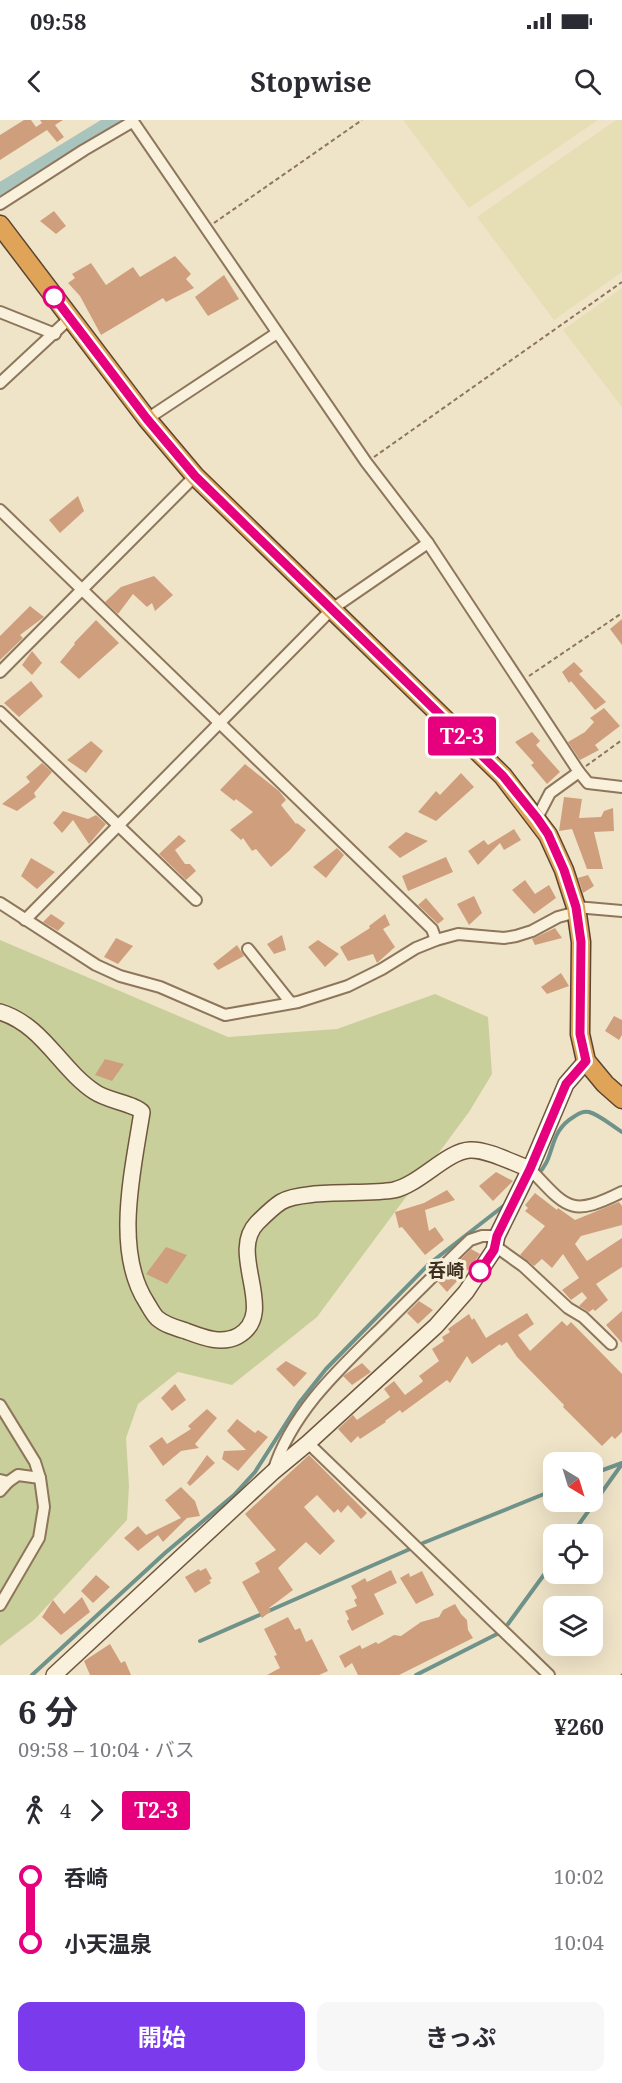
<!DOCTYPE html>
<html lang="ja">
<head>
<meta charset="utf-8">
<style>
  :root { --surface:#fff; --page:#f7f7f7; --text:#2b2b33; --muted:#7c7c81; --accent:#7c3aed }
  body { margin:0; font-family:"Noto Serif","Noto Sans JP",serif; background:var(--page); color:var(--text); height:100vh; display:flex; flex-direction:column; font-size:22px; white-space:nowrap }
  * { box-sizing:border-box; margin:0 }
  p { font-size:20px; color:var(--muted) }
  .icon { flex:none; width:33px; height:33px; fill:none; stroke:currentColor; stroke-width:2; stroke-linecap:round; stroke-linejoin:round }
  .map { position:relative; height:1555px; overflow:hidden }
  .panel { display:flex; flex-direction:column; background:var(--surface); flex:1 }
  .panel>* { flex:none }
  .badge { padding:0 12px; border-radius:4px; font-size:21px; line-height:39px }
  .needle { width:39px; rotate:142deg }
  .fabs { position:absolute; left:543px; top:1332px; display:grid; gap:12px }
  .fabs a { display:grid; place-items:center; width:60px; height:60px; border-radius:12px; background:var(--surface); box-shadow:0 6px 24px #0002; font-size:30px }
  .map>.badge { position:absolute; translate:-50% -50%; box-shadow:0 0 0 3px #fff }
  .legs { display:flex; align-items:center; gap:9px; height:66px; padding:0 18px; font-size:20px }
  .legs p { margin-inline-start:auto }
  .summary { display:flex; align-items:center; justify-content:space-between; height:102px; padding:0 18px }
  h1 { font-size:33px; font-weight:700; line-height:45px }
  .cta { display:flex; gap:12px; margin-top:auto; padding:12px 18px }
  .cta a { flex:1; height:69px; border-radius:12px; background:var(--accent); color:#fff; font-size:24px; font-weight:700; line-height:69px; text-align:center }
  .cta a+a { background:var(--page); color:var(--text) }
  ul { padding:0 18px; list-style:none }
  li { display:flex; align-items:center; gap:21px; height:66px; font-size:22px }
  li i { display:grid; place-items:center; width:9px; height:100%; margin:0 8px; background:currentColor }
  li i::after { content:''; width:15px; height:15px; margin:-8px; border:4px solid; border-radius:50%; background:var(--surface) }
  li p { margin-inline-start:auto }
  li:first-child i { background:linear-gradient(#0000 50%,currentColor 0) }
  li:last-child i { background:linear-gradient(currentColor 50%,#0000 0) }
  .status { display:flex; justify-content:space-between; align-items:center; height:42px; padding:0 30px; background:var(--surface); direction:ltr }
  .status svg { height:16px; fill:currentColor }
  header { display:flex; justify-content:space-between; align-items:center; height:78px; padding:0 18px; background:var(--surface); font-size:27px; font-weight:700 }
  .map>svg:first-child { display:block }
</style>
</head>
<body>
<div class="status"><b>09:58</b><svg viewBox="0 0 49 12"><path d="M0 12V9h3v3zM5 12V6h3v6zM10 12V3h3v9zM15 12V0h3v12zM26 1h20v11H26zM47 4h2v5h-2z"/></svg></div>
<header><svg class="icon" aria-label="back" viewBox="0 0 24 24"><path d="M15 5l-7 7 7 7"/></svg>Stopwise<svg class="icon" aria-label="search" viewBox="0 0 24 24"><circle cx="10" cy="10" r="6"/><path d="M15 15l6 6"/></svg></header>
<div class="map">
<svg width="622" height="1555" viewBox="0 0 622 1555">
  <rect width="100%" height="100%" fill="#f0e4c8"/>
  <g fill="#e6deb5">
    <polygon points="403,0 598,0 469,88"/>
    <polygon points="616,0 622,0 622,152 554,200 477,97"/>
    <polygon points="622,168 622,287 563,210"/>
  </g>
  <polygon fill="#c9cf9b" points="0,820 228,917 337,909 435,874 488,897 492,954 469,992 317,1197 232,1265 178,1252 138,1284 126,1318 129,1366 127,1400 35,1499 0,1526"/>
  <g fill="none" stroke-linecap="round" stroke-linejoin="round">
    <g stroke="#6f938a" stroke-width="4">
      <path d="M537 1055C557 1037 546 1013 575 996 579 993 584 991 589 992 600 995 612 1006 622 1012"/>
      <polyline points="592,1354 622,1343"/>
      <polyline points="572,1414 622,1344"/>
      <polyline points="423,1423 554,1370"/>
      <polyline points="508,1504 554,1441"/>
      <polyline points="200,1521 410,1429"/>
      <polyline points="32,1555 165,1433 234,1375 255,1352 299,1283 326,1249 429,1144 506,1084"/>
      <polyline points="416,1555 497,1514"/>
    </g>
    <polyline stroke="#a9c4bc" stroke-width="21" points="0,74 121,0"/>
  </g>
  <g fill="#cf9f7d">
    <polygon points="24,0 31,0 36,7 42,3 40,0 63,0 55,5 64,17 57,22 47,10 0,40 0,15"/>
    <polygon points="54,91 66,106 56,114 40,101"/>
    <polygon points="175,136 191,154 186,159 194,168 166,182 163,178 101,215 80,176 68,163 75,158 72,154 91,143 106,165 133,147 140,157"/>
    <polygon points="224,155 239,179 208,196 195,177"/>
    <polygon points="78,376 84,391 60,413 49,400"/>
    <polygon points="154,456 173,475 155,491 152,483 147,487 133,474 118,494 105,482 121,467"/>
    <polygon points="30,486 44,497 20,515 23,518 0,540 0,516"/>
    <polygon points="622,499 622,525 610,509"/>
    <polygon points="96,500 119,523 79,559 60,542 75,524 74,523"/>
    <polygon points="32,531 42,543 32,555 22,545"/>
    <polygon points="574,542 583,551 579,554 606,582 595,590 571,561 569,563 562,552"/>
    <polygon points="31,561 43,576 19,597 4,583"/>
    <polygon points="604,588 620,606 595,625 599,630 580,640 568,622 585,612 594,602 590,598"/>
    <polygon points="532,612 540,621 536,625 560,652 547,664 531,645 534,643 515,622"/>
    <polygon points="91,621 103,631 86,653 67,640"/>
    <polygon points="42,643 52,652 34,673 36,677 17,691 2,684 30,662 26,657"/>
    <polygon points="245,644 279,671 286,680 281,685 296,704 297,703 306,710 290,730 271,747 256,729 252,731 243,718 241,720 230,710 253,692 236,679 234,681 220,670"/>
    <polygon points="461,653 474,667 436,701 418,692 436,671 440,675"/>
    <polygon points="564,677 582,679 579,698 601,697 604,691 613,688 614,711 594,712 603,749 587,749 572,709 559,711"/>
    <polygon points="63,691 88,699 96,695 106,704 89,724 73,700 62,713 53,703"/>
    <polygon points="514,709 521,720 504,730 500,723 478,745 468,731 484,720 488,725"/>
    <polygon points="406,712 428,721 400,738 388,727"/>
    <polygon points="179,715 186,721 175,730 185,744 190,744 196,751 186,760 159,734"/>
    <polygon points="337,728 344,735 326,758 313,747"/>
    <polygon points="446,737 453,752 408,771 402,756"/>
    <polygon points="31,738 55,752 37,769 21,756"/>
    <polygon points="588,755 594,766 583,773 578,758"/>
    <polygon points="525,760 535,774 549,765 556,778 534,794 512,770"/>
    <polygon points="474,776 482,793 469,805 457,784"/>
    <polygon points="426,778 444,799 438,804 418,785"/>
    <polygon points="51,794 65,803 58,811 43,802"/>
    <polygon points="385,794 390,805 383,809 395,827 377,843 373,834 348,841 340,827 370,808 369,806"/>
    <polygon points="555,808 562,818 535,825 532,819"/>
    <polygon points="282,815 286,830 274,834 267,824"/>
    <polygon points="116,818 133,826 118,844 104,837"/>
    <polygon points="318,820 339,834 325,847 308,827"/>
    <polygon points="237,825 244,836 218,850 213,844"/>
    <polygon points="561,853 569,866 547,874 541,867"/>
    <polygon points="614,896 622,900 622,915 619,920 605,911"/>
    <polygon points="105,939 124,944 112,961 95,955"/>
    <polygon points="496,1052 513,1061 493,1081 479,1066"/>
    <polygon points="447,1070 455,1080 425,1090 429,1111 435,1107 444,1120 425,1135 402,1107 399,1108 395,1092 424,1083"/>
    <polygon points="535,1073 557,1090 558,1088 575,1100 619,1082 622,1086 622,1105 581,1116 575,1124 587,1141 622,1118 622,1147 596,1164 608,1180 595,1191 593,1189 589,1192 579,1186 587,1178 582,1172 571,1180 562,1170 579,1158 563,1134 552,1148 542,1139 534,1146 520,1135 545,1106 525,1091 528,1088 525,1085"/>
    <polygon points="166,1127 187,1135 167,1164 146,1154"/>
    <polygon points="471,1129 480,1134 472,1145 447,1172 438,1162"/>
    <polygon points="419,1181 433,1190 418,1204 407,1193"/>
    <polygon points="622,1191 622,1223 606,1205"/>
    <polygon points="527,1193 534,1204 518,1215 530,1231 562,1201 567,1206 571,1202 622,1254 622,1312 615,1319 612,1316 602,1326 563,1287 564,1285 517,1237 507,1222 501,1226 500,1224 472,1244 467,1236 450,1263 447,1260 402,1293 400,1290 385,1301 386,1302 360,1319 358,1316 351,1323 338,1309 353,1295 357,1300 390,1277 384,1269 394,1261 405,1275 421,1263 423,1261 419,1256 439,1241 432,1229 444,1221 442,1217 450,1212 448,1209 469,1194 472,1200 474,1198 486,1218"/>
    <polygon points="286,1241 307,1253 294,1267 276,1249"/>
    <polygon points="362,1243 371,1252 352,1265 343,1256"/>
    <polygon points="175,1264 186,1280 172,1291 161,1278"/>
    <polygon points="207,1289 217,1298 195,1324 199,1328 181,1331 163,1346 149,1326 162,1317 167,1324 191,1309 188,1306"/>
    <polygon points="237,1299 255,1313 258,1310 268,1317 238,1351 222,1339 224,1331 246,1330 227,1311"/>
    <polygon points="207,1335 215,1343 190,1366 187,1363"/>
    <polygon points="309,1335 367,1393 361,1399 348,1385 341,1393 338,1389 334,1393 317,1375 304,1387 335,1421 320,1435 306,1422 278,1448 293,1470 269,1488 271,1491 262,1498 242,1462 260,1452 255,1443 276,1430 245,1394"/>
    <polygon points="181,1367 195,1381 200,1396 187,1398 163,1422 158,1415 138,1431 124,1418 138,1406 146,1415 181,1398 165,1380"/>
    <polygon points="206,1448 212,1459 209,1460 211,1463 195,1473 185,1457 199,1449 200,1451"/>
    <polygon points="391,1450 397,1463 374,1474 384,1494 352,1511 347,1501 349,1499 345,1491 357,1486 354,1480 357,1478 351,1466 365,1458 367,1462"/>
    <polygon points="422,1451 434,1475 416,1484 400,1458 409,1453 410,1457"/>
    <polygon points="96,1455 110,1467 93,1483 81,1471"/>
    <polygon points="82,1477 90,1492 61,1515 42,1497 53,1480 64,1494"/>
    <polygon points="455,1484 461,1494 467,1500 468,1510 473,1518 399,1555 358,1555 352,1543 345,1548 339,1536 360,1525 362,1529 376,1522 378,1524 394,1515 401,1516 421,1502 439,1497 443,1490"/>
    <polygon points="288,1497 295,1510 300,1508 306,1522 312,1519 328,1551 319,1555 267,1555 280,1548 274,1536 277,1535 264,1509"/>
    <polygon points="110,1524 121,1543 125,1541 131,1555 90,1555 84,1541"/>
  </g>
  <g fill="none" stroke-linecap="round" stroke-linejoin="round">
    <g stroke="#8d765c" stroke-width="14">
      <g id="street">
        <polyline points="132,0 366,342 428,423 579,652 550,673 537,698"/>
        <polyline points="0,84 84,30 132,2"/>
        <polyline points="0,192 55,214"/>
        <polyline points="0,263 70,198"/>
        <polyline points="147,299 277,213"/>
        <polyline points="0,390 432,809 436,820"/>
        <polyline points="0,552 195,356"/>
        <polyline points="0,592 196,780"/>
        <polyline points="579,652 588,663 622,667"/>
        <polyline points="0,783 96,845 120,856 160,867 225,895 298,882 348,866 382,849 416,828 436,820 458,814 504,818 516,816 532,811 558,797 577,792"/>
        <polyline points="576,787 622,791"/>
        <polyline points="25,800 332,489 428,423"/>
        <polyline points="248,829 291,883"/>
        <path d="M530 1049C567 1088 570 1098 622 1072"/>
        <polyline points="495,1126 523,1146 568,1188 583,1197 611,1224"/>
        <polyline points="0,1285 35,1342 40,1358 44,1387 39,1418 0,1485"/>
        <polyline points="308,1323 549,1555"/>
        <path d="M273 1352C291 1293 339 1249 382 1207 411 1178 440 1149 470 1120L482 1116H497"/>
        <polyline points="0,1360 8,1362 0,1371"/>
        <polyline points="8,1362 18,1355 40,1358"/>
      </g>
    </g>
    <g stroke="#6f573f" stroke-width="18">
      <g id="secondary">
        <path d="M0 892C43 905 60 949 95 972 106 980 137 985 142 992 133 1050 113 1131 147 1183 150 1188 153 1194 157 1198 165 1205 176 1208 186 1211 202 1217 221 1225 238 1216 279 1193 227 1134 257 1103 264 1096 273 1087 281 1082 302 1069 367 1075 394 1070 420 1064 447 1031 470 1030 487 1029 513 1043 530 1049"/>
        <polyline points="54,1555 273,1352 308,1323 436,1206 466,1172 494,1130 497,1116 530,1049 566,964 586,941"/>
      </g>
    </g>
    <g stroke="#5b4430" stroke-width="21">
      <polyline id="highway" points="0,105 147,299 195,356 503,656 548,715 564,750 576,787 581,822 580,914 586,941 605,964 622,979"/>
    </g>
    <g stroke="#8d765c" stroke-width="2" stroke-dasharray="4.5 3" stroke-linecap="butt">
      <polyline points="214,103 362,0"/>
      <polyline points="374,337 622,162"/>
      <polyline points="529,556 622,493"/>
      <polyline points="586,646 622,620"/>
      <polyline points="621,1555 622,1554"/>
    </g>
    <use href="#street" stroke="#faf1dc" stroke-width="10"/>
    <use href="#secondary" stroke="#faf1dc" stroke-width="15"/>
    <use href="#highway" stroke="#e0a458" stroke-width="18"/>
  </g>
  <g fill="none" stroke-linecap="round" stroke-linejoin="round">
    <g stroke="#fff" stroke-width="14">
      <polyline id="line-1" points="54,177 147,299 195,356 503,656 537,698 548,714 564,750 576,787 581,822 580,914 586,941 566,964 530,1049 497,1116 494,1130 480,1151"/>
    </g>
    <use href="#line-1" stroke="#e6007e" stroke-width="9"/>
  </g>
  <g fill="#fff" stroke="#e6007e" stroke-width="3">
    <circle cx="54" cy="177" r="10"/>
    <circle cx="480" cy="1151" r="10"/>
  </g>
  <g text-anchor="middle" stroke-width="6" stroke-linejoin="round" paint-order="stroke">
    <g font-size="18" font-weight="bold" fill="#3d2e20" stroke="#f7eed8" text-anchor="end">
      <text x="464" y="1157">呑崎</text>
    </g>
  </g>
</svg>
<div class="fabs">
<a><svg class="needle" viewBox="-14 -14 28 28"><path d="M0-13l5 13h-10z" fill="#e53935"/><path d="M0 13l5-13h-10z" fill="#7c7c81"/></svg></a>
<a><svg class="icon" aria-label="locate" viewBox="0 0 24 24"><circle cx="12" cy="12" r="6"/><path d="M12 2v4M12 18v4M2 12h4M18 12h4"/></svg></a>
<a><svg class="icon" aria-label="layers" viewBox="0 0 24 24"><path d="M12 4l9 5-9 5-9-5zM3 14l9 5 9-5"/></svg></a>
</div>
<b class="badge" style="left:462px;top:616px;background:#e6007e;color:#fff">T2-3</b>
</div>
<section class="panel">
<div class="summary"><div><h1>6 分</h1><p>09:58 – 10:04 · バス</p></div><b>¥260</b></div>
<div class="legs"><svg class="icon" aria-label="walk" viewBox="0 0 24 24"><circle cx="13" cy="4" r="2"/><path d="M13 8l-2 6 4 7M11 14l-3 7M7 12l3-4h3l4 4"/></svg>4<svg class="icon" aria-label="forward" viewBox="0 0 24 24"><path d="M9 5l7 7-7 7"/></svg><b class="badge" style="background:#e6007e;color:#fff">T2-3</b></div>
<ul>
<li><i style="color:#e6007e"></i><b>呑崎</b><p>10:02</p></li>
<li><i style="color:#e6007e"></i><b>小天温泉</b><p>10:04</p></li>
</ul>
<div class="cta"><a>開始</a><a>きっぷ</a></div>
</section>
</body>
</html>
